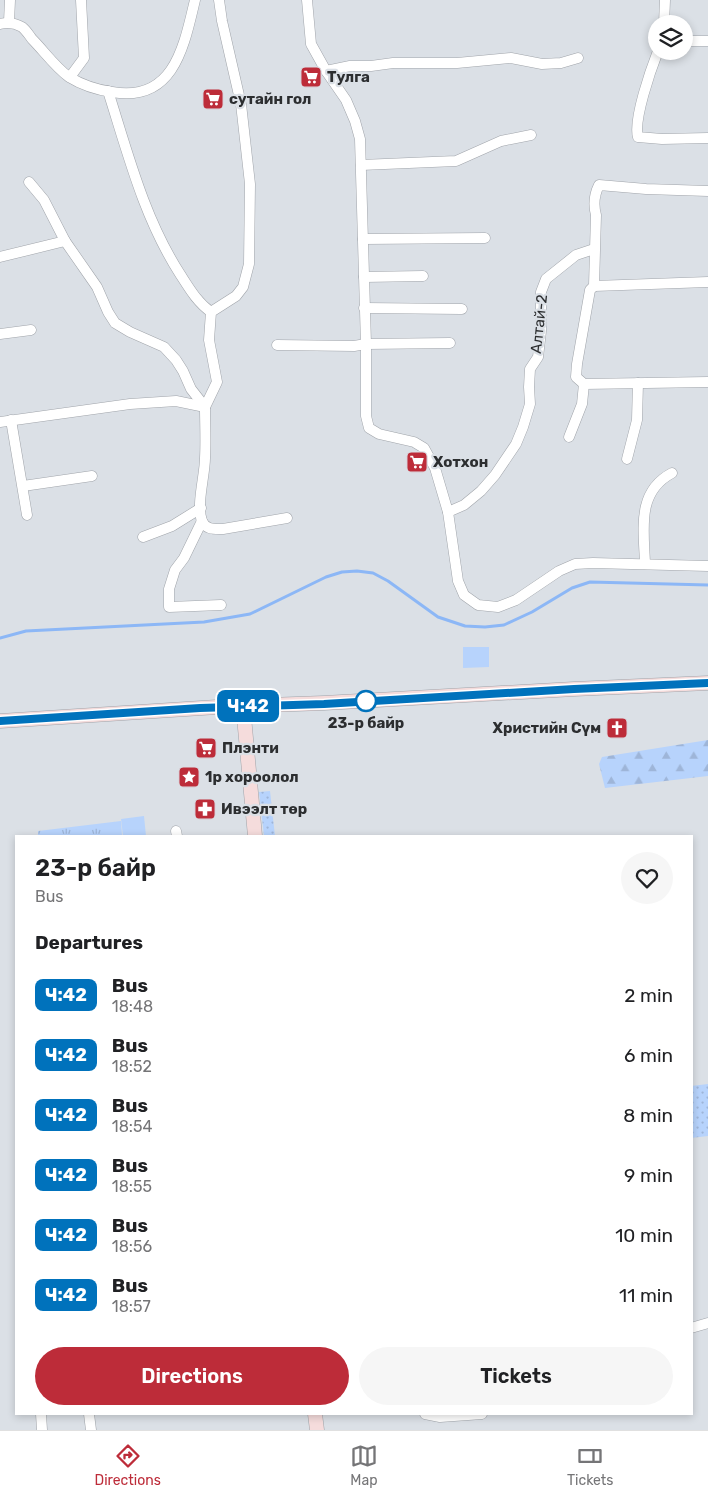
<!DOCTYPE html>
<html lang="en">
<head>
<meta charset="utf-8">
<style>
  :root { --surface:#fff; --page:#f6f6f6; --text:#202124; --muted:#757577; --line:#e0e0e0; --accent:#bd2c39 }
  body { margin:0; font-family:Rubik,sans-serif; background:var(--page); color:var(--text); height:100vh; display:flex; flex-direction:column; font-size:19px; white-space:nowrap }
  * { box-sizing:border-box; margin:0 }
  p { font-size:16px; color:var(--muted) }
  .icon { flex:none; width:28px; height:28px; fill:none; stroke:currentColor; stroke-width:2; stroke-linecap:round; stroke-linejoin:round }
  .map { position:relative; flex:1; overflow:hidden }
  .drawer { position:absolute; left:15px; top:835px; width:678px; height:580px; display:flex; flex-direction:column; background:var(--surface); border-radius:0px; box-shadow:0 2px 8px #0003 }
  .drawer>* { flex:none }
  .badge { padding:0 10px; border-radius:8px; font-size:18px; line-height:32px }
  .controls { position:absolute; left:648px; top:15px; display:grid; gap:10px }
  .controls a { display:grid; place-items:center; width:45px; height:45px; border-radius:50%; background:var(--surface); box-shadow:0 2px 8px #0003; font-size:25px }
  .map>.badge { position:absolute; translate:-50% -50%; box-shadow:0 0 0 2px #fff }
  h2 { padding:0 20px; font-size:19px; line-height:45px }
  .round { display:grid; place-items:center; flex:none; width:52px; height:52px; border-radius:26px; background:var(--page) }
  .overview { display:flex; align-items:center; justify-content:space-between; height:85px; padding:0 20px }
  h1 { font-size:24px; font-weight:600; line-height:38px }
  .primary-button { display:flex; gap:10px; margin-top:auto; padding:10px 20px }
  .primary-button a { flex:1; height:58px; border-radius:30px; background:var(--accent); color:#fff; font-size:20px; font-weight:600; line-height:58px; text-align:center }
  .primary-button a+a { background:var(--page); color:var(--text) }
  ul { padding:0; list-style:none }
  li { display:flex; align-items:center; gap:15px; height:60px; padding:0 20px }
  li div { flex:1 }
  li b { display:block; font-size:19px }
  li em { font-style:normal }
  li .badge { min-width:55px; font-weight:700; text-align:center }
  .dock { display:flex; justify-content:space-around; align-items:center; height:70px; border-top:1px solid var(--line); background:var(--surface); font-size:14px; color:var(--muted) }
  .dock a { display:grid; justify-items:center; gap:2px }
  .dock .selected { color:var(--accent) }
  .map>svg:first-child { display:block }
</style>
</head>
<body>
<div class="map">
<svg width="708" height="1430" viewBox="0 0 708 1430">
  <defs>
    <pattern id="grass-dots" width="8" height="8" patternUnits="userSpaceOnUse" patternTransform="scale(1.25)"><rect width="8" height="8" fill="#b7d3fc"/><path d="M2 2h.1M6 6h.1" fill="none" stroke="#9eb5d8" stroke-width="1.8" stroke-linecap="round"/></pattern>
    <pattern id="forest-firs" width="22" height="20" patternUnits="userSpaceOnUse" patternTransform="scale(1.25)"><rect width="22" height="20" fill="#b7d3fc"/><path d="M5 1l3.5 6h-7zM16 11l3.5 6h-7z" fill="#9eb5d8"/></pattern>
    <pattern id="park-tufts" width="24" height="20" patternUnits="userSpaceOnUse" patternTransform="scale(1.25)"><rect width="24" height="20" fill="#b7d3fc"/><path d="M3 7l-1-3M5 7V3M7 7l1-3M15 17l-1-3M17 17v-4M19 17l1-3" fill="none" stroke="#9eb5d8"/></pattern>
  </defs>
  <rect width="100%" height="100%" fill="#dbe0e6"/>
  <g fill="url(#grass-dots)">
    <polygon points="270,791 275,836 264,836 259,792"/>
    <polygon points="708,1084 708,1136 691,1138 691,1086"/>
  </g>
  <polygon fill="url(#forest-firs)" points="708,740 708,776 605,788 599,764 602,757"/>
  <polygon fill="url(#park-tufts)" points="121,821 122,836 38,836 38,831"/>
  <g fill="#b7d3fc">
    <polygon points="463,647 489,647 489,667 463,668"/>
    <polygon points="144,816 146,836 123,836 121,819"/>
  </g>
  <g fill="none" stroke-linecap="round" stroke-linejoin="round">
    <polyline stroke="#8cb7f6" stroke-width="3" points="0,638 26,631 204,622 250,614 326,577 342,572 357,571 373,573 388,581 438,617 465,626 485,627 504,625 532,612 572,588 590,582 708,585"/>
    <g stroke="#a0a4aa" stroke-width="11">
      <g id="street">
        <polyline points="307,0 311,44 326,71 346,100 355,121 360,139 366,344 366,416 369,428 379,434 414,442 424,448 435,468 448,512 458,581 464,595 478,605 498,607 516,600 559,571 575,564 593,563 708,566"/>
        <polyline points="9,22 10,0"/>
        <path d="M0 24C7 22 15 23 22 27 26 30 29 35 32 39 44 51 55 67 69 77 82 85 98 90 112 92 174 103 184 46 195 0"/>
        <polyline points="664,24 665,0"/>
        <polyline points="684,41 708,41"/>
        <path d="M658 51C651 69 633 120 638 137L662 139 708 138"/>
        <polyline points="326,71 350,66 371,66 393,63 457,63 511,58 542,64 561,63 578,58"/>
        <polyline points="70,77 84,58 81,0"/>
        <path d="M108 91C128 154 144 218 180 274 189 288 197 302 211 312"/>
        <polyline points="361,165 456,161 501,141 531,135"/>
        <polyline points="29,182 44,200 65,241 97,287 108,312 115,323 130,332 164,347 176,360 183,371 191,389 205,407 217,382 209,340 211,312 236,296 243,287 249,264 250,184 241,104 222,21 219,0"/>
        <path d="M708 191 646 189 599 185C594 195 593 204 596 215L594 286 590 290 577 364 576 377 584 384 708 382"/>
        <polyline points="363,239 485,238"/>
        <polyline points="0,257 65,241"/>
        <polyline points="364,277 423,276"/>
        <polyline points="594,286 708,282"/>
        <polyline points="364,308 462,309"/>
        <polyline points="0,334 31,330"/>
        <polyline points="277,345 354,346 366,344 450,343"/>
        <polyline points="11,420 27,515"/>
        <path d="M0 422 130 404 176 401 205 407C205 424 206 441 205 458 205 475 196 505 202 521 206 530 214 529 223 529L287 518"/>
        <polyline points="569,437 582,404 584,384"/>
        <polyline points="627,459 637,420 638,383"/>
        <polyline points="23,486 92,476"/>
        <polyline points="448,512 464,505 481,491 495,475 516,444 523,427 530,404 529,387 530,369 538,357 541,331 541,292 546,279 576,255 594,249"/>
        <polyline points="202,521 184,558 175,570 169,589 169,607 221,605"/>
        <polyline points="143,537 172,526 201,508"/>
        <path d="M645 564C644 530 636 492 672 473"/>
        <polyline points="176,831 177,836"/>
        <polyline points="691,1328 708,1323"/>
        <polyline points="41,1414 42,1430"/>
        <polyline points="89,1414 91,1430"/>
        <polyline points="425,1414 440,1417 482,1414"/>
      </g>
    </g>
    <g stroke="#a0a4aa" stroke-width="15">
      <g id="secondary">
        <polyline points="243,706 255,836"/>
        <polyline points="0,721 217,707 324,703 574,689 708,683"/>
        <polyline points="315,1414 317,1430"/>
      </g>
    </g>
    <use href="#street" stroke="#fff" stroke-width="10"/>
    <use href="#secondary" stroke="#f5dcdc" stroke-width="14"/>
  </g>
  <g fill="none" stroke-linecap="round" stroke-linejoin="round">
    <g stroke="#fff" stroke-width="11">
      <polyline id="line" points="0,721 200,708 324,704 574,689 708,683"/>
    </g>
    <use href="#line" stroke="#0072bc" stroke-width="8"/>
  </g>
  <defs>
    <g id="supermarket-square" transform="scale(1.125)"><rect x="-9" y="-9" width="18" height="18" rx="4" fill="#bd2c39" stroke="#dbe0e6"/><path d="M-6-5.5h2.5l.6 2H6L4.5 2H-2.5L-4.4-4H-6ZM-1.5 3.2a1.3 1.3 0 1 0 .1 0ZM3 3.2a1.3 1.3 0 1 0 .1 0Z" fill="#fff"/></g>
    <g id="church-square" transform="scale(1.125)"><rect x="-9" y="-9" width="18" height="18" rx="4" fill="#bd2c39" stroke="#dbe0e6"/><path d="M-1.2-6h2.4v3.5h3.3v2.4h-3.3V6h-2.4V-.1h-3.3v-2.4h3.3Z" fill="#fff"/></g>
    <g id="sight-square" transform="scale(1.125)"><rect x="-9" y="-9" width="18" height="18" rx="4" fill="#bd2c39" stroke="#dbe0e6"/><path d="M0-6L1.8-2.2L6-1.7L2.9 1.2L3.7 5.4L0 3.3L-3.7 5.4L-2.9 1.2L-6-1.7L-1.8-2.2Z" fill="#fff"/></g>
    <g id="pharmacy-square" transform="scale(1.125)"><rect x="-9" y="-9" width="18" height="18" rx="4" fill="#bd2c39" stroke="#dbe0e6"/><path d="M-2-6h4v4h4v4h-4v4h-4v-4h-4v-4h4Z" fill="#fff"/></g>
  </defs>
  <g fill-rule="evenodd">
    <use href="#supermarket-square" x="311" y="77"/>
    <use href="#supermarket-square" x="213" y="99"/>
    <use href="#supermarket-square" x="417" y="462"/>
    <use href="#church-square" x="617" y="728"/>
    <use href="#supermarket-square" x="206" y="748"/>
    <use href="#sight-square" x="189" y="777"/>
    <use href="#pharmacy-square" x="205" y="809"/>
  </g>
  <circle fill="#fff" stroke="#0072bc" stroke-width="2.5" cx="366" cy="701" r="10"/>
  <g text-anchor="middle" stroke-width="4.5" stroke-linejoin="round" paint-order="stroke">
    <g font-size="15" font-weight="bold" fill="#2c2e30" stroke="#dbe0e6" text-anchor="start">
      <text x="327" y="82">Тулга</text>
      <text x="229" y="104">сутайн гол</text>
      <text x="433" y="467">Хотхон</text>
      <text x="601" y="733" text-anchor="end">Христийн Сүм</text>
      <text x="222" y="753">Плэнти</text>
      <text x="205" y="782">1р хороолол</text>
      <text x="221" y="814">Ивээлт төр</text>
    </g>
    <g font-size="15" fill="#2c2e30" stroke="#dbe0e6">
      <text transform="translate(539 324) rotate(-84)" y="5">Алтай-2</text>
    </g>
    <g font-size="15" font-weight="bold" fill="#2c2e30" stroke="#dbe0e6">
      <text x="366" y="728">23-р байр</text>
    </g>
  </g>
</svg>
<div class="controls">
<a><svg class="icon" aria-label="layers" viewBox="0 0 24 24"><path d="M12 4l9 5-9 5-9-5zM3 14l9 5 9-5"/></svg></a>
</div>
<b class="badge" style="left:248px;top:706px;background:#0072bc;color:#fff">Ч:42</b>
<section class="drawer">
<div class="overview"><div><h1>23-р байр</h1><p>Bus</p></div><a class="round"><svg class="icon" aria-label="heart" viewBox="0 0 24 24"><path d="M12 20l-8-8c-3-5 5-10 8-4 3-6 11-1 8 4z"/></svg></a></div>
<h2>Departures</h2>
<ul>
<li><span class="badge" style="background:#0072bc;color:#fff">Ч:42</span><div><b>Bus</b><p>18:48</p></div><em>2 min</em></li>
<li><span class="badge" style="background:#0072bc;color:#fff">Ч:42</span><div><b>Bus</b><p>18:52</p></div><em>6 min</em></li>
<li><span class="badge" style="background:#0072bc;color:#fff">Ч:42</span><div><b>Bus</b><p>18:54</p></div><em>8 min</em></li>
<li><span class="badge" style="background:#0072bc;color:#fff">Ч:42</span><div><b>Bus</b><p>18:55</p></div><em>9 min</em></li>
<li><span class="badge" style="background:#0072bc;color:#fff">Ч:42</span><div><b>Bus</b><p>18:56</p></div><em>10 min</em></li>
<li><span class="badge" style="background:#0072bc;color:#fff">Ч:42</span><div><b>Bus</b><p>18:57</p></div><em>11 min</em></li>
</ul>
<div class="primary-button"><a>Directions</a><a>Tickets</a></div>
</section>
</div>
<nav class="dock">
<a class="selected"><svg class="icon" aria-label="directions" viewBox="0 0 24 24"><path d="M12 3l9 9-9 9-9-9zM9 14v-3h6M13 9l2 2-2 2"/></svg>Directions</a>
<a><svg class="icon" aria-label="map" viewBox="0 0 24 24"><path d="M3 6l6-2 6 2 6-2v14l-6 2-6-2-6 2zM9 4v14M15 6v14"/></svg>Map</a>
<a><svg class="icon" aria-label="tickets" viewBox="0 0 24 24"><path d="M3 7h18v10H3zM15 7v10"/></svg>Tickets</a>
</nav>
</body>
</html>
